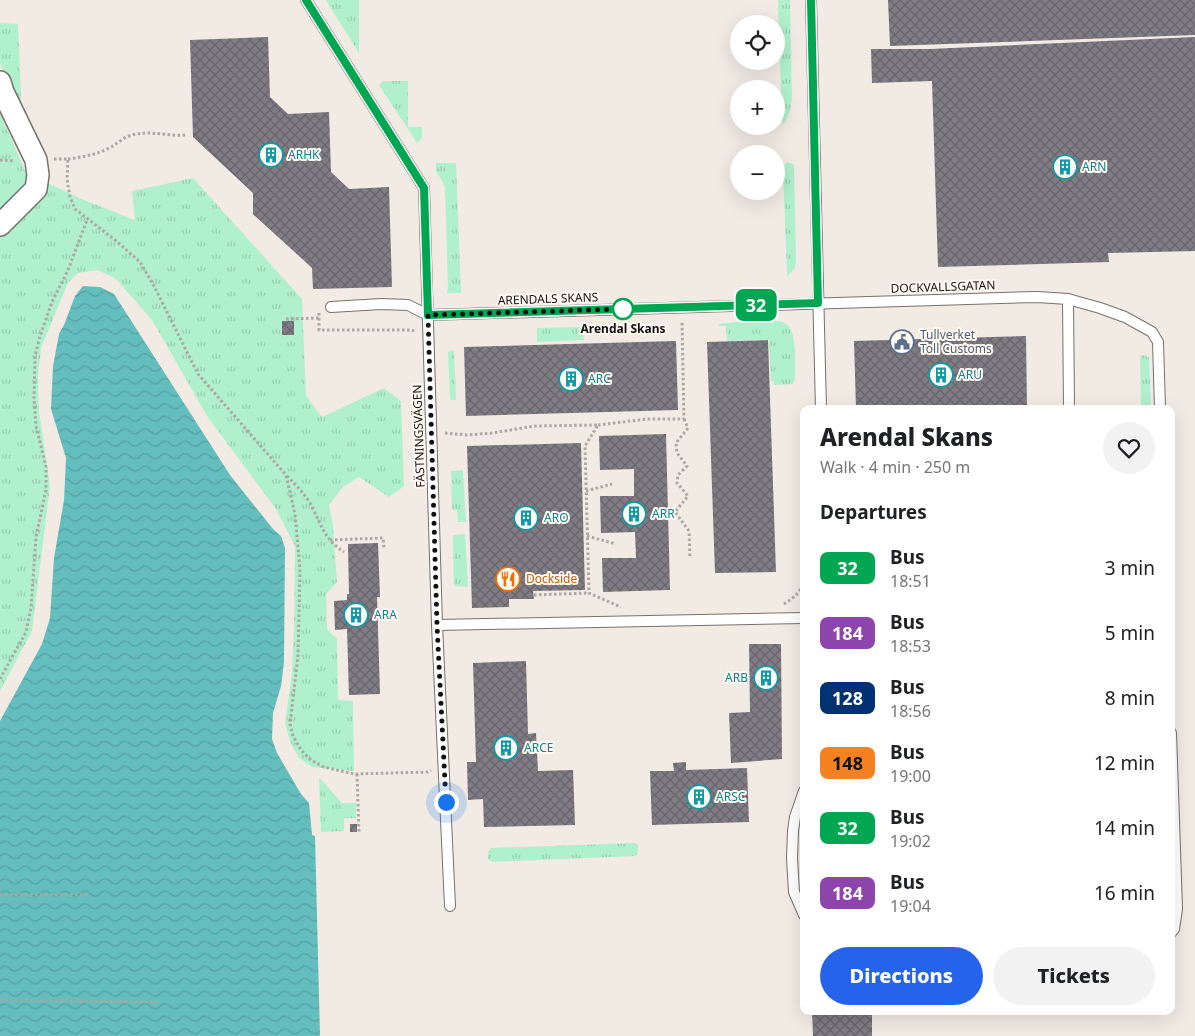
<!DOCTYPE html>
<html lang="en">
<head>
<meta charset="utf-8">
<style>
  :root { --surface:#fff; --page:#f2f2f2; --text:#202124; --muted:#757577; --accent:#2563eb }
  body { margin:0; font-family:"Noto Sans",sans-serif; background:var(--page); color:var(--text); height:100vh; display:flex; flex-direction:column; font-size:19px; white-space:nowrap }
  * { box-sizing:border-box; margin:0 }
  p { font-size:16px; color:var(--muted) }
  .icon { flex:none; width:28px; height:28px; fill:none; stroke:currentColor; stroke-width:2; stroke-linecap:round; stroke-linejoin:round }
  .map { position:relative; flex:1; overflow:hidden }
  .sheet { position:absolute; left:800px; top:405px; width:375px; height:610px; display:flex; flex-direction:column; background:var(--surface); border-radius:10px; box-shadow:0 5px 20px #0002 }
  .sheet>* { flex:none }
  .badge { padding:0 10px; border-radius:8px; font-size:18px; line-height:32px }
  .controls { position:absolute; left:730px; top:15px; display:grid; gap:10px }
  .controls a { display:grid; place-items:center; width:55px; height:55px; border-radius:50%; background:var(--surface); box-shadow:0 5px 20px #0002; font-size:25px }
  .you { position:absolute; width:25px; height:25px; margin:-12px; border:4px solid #fff; border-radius:50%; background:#1a73e8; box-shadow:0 0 0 8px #1a73e833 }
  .map>.badge { position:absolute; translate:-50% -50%; box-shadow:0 0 0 2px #fff }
  h2 { padding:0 20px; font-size:19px; line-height:45px }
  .round { display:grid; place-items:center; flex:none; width:52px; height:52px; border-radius:26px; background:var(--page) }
  .summary { display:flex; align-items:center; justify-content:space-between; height:85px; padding:0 20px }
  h1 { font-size:24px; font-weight:800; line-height:38px }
  .action { display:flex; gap:10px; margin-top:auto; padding:10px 20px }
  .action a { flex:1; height:58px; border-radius:30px; background:var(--accent); color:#fff; font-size:20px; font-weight:800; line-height:58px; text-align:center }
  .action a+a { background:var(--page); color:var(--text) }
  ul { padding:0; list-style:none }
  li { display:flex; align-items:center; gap:15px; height:65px; padding:0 20px }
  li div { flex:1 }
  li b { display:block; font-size:19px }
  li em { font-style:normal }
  li .badge { min-width:55px; font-weight:700; text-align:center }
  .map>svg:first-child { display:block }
</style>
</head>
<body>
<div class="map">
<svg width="1195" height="1036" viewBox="0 0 1195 1036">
  <defs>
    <pattern id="grass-tufts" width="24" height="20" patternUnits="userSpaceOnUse" patternTransform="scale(1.25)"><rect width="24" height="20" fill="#b0f0cd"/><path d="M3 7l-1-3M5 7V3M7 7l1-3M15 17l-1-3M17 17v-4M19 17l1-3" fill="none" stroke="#96cdaf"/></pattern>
    <pattern id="water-waves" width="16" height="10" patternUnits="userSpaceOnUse" patternTransform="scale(1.25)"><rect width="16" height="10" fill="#64bebe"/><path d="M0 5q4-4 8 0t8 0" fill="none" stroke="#56a2a2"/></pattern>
    <pattern id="building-cross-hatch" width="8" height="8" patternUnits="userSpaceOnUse" patternTransform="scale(1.25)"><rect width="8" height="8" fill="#7f7c84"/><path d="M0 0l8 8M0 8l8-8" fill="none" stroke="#67646a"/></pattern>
  </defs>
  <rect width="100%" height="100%" fill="#f2ebe4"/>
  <g fill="url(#grass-tufts)">
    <polygon points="326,0 359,0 359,53 330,7"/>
    <polygon points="778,0 790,0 792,97 790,111 784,124 782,123"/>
    <polygon points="0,23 18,24 22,119 0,63"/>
    <polygon points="383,81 408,81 408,127 422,127 422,138 417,143 379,85"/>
    <polygon points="0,113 26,173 84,200 135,220 132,191 193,178 302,299 306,396 322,417 384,388 401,401 404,486 389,497 359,477 343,487 329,505 333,526 337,582 326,594 327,629 337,639 338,700 353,701 354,771 312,767 299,758 290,741 285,723 292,674 294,628 295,546 276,509 207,416 152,320 116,279 98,270 78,273 68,283 41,348 38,376 39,411 50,486 32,631 0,691"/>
    <polygon points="788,162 794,165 796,260 795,268 787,277 783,166"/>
    <polygon points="436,163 456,163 461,293 447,293 448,287 445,186 436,171"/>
    <path d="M738 322C750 322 776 318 785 323 798 329 795 366 795 379L793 384 774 385V381H771L769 340 727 341 726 326H719V324Z"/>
    <polygon points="583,327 584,340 537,342 537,328"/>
    <polygon points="454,350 456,400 451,400 450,398 448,353 449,351"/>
    <polygon points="1144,355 1149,357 1151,409 1141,409 1140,356"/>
    <polygon points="463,470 466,522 458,522 457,510 452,510 451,471"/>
    <polygon points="465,534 468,587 454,586 453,535"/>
    <polygon points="319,777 342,803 356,803 356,818 344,818 344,831 321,832"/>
    <polygon points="635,843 638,845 638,853 635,856 492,862 488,859 488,852 491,848"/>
  </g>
  <polygon fill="url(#water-waves)" points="83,286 100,287 114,294 230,475 273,529 281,536 285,548 284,662 281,686 273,713 272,739 277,753 301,794 309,803 312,835 315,836 320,1036 0,1036 0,721 42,644 50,618 54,558 64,500 66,458 51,409 53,366 59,334 64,325 75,296"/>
  <g fill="url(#building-cross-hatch)">
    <polygon points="888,0 1195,0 1195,35 890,46"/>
    <polygon points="268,37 270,97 288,114 329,112 331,172 349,189 389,187 392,287 313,289 312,268 253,214 253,193 193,137 190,40"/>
    <polygon points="1195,37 1195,251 1108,253 1109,262 938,267 932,81 872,83 871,49 930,49"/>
    <rect x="282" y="321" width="12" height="14"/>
    <polygon points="1026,336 1027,409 856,409 854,341"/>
    <polygon points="768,340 776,572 715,573 707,342"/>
    <polygon points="676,341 678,410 466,416 464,347"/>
    <polygon points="666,434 670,590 603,592 602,558 636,558 635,532 601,533 600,496 634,496 634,469 600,470 599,436"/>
    <polygon points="581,443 585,590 533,591 534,599 509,599 509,607 472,608 467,446"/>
    <polygon points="378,543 380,597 377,597 380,694 349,695 347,629 335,630 334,601 347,600 347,594 349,594 348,544"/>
    <polygon points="749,644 781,644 782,759 731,763 729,713 750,712"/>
    <polygon points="526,661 528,734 536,733 538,771 573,770 575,825 484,827 483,799 468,800 467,762 476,762 473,663"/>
    <polygon points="686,762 686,770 747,768 749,822 652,825 650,771 674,771 673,763"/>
    <rect x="350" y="824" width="7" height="8"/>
    <polygon points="812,1011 872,1011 872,1036 813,1036"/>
  </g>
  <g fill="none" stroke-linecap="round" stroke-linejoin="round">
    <g stroke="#77716b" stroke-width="12">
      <g id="service">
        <polyline points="306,0 424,188 437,625 450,906"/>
        <polyline points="811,0 821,409"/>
        <polyline points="1068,299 1069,409"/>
        <polyline points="331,307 381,304 408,305 428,315 1037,297 1068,299 1100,308 1125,317 1152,332 1158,342 1160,409"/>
        <polyline points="437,625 804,618"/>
        <polyline points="1171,733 1177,909 1174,929 1171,933"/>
        <polyline points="804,791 795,817 793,831 792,858 794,892 804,915"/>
      </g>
    </g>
    <g stroke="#77716b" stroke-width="24">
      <polyline id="minor" points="0,82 3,92 36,160 38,175 36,189 0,225"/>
    </g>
    <g stroke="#aca7a2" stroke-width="3" stroke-dasharray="2.5 2.5" stroke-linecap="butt">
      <polyline points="54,159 68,159 67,179 70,197 75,209 115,240 140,262 154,286 198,374 286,475 295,514 300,569 298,656 290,724 293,736 301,750 311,760 324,767 354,774 428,772 431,770"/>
      <path d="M68 159C82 157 96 155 109 148 116 145 122 138 129 136 148 129 168 137 186 135"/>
      <polyline points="0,160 15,161"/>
      <polyline points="319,313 319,330 411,330 415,331"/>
      <polyline points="286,319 319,318"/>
      <polyline points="684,419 688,428 676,443 677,453 687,466 678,475 677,483 688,496 675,512 689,531 690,557"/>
      <polyline points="598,425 647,419 684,419 682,321"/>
      <polyline points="445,433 467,435 493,433 534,426 598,425 585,446 589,593 621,607"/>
      <path d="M287 476C296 485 306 495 312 507 322 526 324 539 344 552"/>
      <polyline points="586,491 612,484"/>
      <polyline points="587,536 616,544"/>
      <polyline points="330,540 383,538 384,548"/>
      <polyline points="534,595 589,593"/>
      <path d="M784 604C790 600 798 595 801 588 806 577 802 539 802 525H804"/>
      <polyline points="0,679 26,632 31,608 36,537 46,490 46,467 36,426 34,397 35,356 40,336 52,302 68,270 87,220"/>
      <polyline points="357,774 359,833"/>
      <polyline points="0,895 90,895"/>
      <polyline points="0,1000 160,1002"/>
    </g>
    <use href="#service" stroke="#fff" stroke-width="10"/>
    <use href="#minor" stroke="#fff" stroke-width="21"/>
  </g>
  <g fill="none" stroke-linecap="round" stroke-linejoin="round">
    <g stroke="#fff" stroke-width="11">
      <polyline id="line" points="306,0 424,188 428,315 818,303 811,0"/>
    </g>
    <use href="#line" stroke="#00a651" stroke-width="8"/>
    <polyline stroke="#13110f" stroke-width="5" stroke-dasharray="0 9" points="446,802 437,625 428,315 623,309"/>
  </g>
  <defs>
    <g id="building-ring" transform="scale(1.25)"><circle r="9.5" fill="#fff9f1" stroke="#0f9aa8" stroke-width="1.5"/><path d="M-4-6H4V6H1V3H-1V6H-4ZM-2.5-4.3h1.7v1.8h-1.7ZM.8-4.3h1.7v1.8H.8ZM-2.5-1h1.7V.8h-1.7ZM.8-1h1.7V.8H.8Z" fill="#0f9aa8"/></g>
    <g id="civic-ring" transform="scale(1.25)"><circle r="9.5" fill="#fff9f1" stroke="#5c6f8a" stroke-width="1.5"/><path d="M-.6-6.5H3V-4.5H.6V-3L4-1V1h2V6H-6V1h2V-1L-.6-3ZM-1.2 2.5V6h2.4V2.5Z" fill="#5c6f8a"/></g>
    <g id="restaurant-ring" transform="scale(1.25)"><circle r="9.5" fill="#fff9f1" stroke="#e8710a" stroke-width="1.5"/><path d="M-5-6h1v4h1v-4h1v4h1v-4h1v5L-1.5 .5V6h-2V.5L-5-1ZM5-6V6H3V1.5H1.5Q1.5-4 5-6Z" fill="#e8710a"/></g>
  </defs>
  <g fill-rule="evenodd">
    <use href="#building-ring" x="271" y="155"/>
    <use href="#building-ring" x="1065" y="167"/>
    <use href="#civic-ring" x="902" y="342"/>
    <use href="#building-ring" x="941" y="375"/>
    <use href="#building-ring" x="571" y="379"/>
    <use href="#building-ring" x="634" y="514"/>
    <use href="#building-ring" x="526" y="518"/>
    <use href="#restaurant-ring" x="508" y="579"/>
    <use href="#building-ring" x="356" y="615"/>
    <use href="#building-ring" x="766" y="678"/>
    <use href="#building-ring" x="506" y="748"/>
    <use href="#building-ring" x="699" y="797"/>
  </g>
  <circle fill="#fff" stroke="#00a651" stroke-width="2.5" cx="623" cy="309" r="10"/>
  <g text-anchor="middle" stroke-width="4" stroke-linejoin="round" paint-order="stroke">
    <g font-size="12" fill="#0d838f" stroke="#fff9f1" text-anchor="start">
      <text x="288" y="159">ARHK</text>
      <text x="1082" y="171">ARN</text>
      <text x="958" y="379">ARU</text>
      <text x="588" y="383">ARC</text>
      <text x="652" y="518">ARR</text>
      <text x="544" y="522">ARO</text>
      <text x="374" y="619">ARA</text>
      <text x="748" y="682" text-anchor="end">ARB</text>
      <text x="524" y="752">ARCE</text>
      <text x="716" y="801">ARSC</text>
    </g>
    <g font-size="12" fill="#13110f" stroke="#fff9f1">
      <text transform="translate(943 287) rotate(-2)" y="4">DOCKVALLSGATAN</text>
      <text transform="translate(548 299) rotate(-2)" y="4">ARENDALS SKANS</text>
      <text transform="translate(419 436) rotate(-92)" y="4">FÄSTNINGSVÄGEN</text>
    </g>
    <g font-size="12" font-weight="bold" fill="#13110f" stroke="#fff9f1">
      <text x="623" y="333">Arendal Skans</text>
    </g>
    <g font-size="12" fill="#4e5e75" stroke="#fff9f1" text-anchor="start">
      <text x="920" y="339">Tullverket<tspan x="920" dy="14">Toll Customs</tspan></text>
    </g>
    <g font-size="12" fill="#c56008" stroke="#fff9f1" text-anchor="start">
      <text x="526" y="583">Dockside</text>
    </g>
  </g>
</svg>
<div class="controls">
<a><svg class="icon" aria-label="locate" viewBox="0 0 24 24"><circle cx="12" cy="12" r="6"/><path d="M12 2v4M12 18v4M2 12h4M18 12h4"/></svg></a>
<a>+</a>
<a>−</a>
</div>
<div class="you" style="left:446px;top:802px"></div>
<b class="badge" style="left:756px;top:305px;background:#00a651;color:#fff">32</b>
<section class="sheet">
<div class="summary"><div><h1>Arendal Skans</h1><p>Walk · 4 min · 250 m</p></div><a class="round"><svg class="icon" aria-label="heart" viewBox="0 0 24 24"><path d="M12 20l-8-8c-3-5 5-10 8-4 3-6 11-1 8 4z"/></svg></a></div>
<h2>Departures</h2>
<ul>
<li><span class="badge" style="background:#00a651;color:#fff">32</span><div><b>Bus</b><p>18:51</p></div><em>3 min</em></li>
<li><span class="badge" style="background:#8e44ad;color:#fff">184</span><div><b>Bus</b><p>18:53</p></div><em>5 min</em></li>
<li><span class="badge" style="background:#003273;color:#fff">128</span><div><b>Bus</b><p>18:56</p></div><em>8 min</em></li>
<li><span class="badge" style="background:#f58220;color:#111">148</span><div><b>Bus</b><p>19:00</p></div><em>12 min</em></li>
<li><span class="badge" style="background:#00a651;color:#fff">32</span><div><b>Bus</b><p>19:02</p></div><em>14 min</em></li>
<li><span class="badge" style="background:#8e44ad;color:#fff">184</span><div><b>Bus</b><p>19:04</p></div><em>16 min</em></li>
</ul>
<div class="action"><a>Directions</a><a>Tickets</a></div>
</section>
</div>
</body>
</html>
